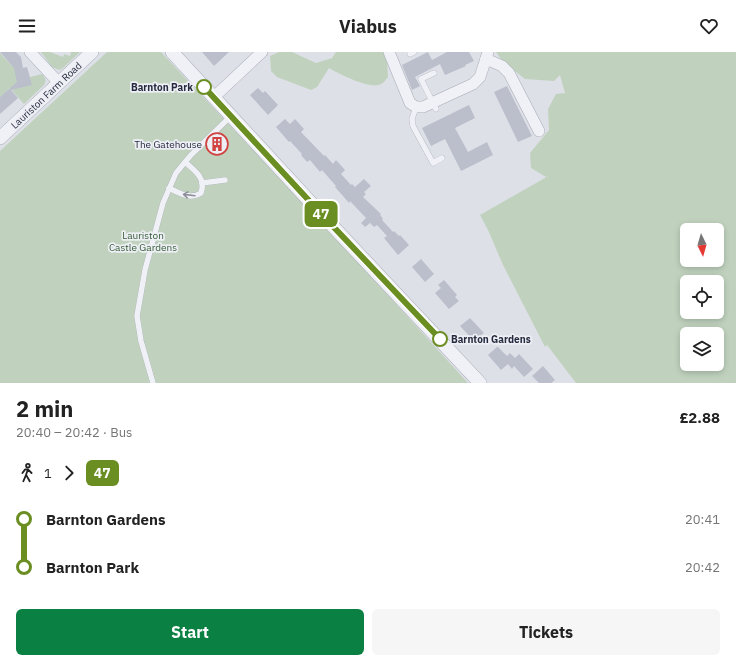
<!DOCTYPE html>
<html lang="en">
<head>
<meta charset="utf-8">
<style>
  :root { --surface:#fff; --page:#f6f6f6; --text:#222; --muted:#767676; --accent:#0b8043 }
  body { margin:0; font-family:"IBM Plex Sans",sans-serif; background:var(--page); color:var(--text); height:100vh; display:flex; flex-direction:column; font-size:15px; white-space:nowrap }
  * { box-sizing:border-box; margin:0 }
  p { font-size:13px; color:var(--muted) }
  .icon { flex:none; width:22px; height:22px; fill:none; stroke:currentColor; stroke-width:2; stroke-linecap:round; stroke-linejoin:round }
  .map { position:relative; height:331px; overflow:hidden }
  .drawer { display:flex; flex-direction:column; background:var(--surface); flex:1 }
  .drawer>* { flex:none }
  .badge { padding:0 8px; border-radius:6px; font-size:14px; line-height:26px }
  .needle { width:26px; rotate:175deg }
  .buttons { position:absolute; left:680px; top:171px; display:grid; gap:8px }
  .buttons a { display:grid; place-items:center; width:44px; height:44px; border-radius:6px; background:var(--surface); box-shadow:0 2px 6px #0003; font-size:20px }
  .map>.badge { position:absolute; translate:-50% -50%; box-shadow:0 0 0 2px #fff }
  .legs { display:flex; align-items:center; gap:6px; height:44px; padding:0 16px; font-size:13px }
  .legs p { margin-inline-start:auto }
  .head { display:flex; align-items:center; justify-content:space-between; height:68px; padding:0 16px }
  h1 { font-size:22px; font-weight:700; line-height:30px }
  .action { display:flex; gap:8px; margin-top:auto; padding:8px 16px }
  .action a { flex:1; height:46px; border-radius:6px; background:var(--accent); color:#fff; font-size:16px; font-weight:700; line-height:46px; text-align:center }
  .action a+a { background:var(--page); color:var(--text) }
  ul { padding:0 16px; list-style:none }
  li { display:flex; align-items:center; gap:14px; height:48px; font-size:15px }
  li i { display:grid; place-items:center; width:6px; height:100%; margin:0 5px; background:currentColor }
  li i::after { content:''; width:10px; height:10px; margin:-5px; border:3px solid; border-radius:50%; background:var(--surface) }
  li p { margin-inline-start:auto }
  li:first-child i { background:linear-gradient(#0000 50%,currentColor 0) }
  li:last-child i { background:linear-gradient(currentColor 50%,#0000 0) }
  header { display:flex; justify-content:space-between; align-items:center; height:52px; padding:0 16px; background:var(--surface); font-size:18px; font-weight:700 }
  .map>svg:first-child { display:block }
</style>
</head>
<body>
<header><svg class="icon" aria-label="menu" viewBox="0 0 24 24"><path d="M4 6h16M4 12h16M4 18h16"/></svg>Viabus<svg class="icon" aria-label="heart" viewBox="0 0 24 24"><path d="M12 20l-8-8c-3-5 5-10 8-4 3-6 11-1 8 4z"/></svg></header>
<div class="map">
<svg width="736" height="331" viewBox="0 0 736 331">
  <rect width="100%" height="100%" fill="#dee0e8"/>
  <g fill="#c0d2be" fill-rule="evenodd">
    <polygon points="41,0 50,0 63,5 64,2 70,4 71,1 70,0 80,0 63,16 59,18 52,15"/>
    <polygon points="107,0 161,0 355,207 468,331 0,331 0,99"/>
    <path d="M279 0H292L316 11 332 6 336 0H383L387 9 388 25C386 27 384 31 381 32 371 38 339 22 329 16L317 35 311 38 277 25 271 19 270 4Z"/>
    <path d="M496 0H736V331H576L547 293 545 295 503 213 488 178 480 163 550 123 546 125 531 116 530 101 549 78 548 57 556 42 565 41 560 23 554 29 525 27 503 10ZM687 178H717V208H687ZM687 230H717V260H687ZM687 282H717V312H687Z"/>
    <path d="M0 1 12 14 16 10 30 25 42 22C45 25 47 29 44 33L24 52 10 36 0 45Z"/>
  </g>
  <g fill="#bbbecb">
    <polygon points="0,0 16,0 21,5 23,16 27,15 32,33 11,38 18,46 0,62 0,45 17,30 14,16"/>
    <polygon points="202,0 229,0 214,14"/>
    <polygon points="428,0 432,8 447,0 469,0 474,9 465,13 466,14 445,23 440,12 415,25 420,34 412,38 402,13"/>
    <polygon points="507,34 532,84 518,90 494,40"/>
    <polygon points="258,36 263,41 265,39 278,53 268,63 250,43"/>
    <polygon points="469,53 475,66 455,76 468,100 487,90 493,103 461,119 445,87 431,94 422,76"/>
    <polygon points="285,67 290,72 295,67 304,77 301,80 324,104 325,103 333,112 336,108 345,118 341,122 351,133 352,132 355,135 364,127 371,134 364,140 366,142 363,145 381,162 380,163 383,167 382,168 393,180 394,179 399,184 400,183 409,193 398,203 384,186 387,184 377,173 374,175 370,171 365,175 361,171 366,166 350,149 349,151 343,144 335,135 336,134 322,118 320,120 310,108 307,110 301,103 302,102 290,89 289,90 276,75"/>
    <polygon points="218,82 224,88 222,91 225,94 218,100 210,91"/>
    <polygon points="421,207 434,222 425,230 412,215"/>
    <polygon points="444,228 457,243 455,245 459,249 449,257 435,241 441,236 438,233"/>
    <polygon points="470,266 484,281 474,289 460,274"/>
    <polygon points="497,295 498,295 507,304 510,301 515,306 519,302 533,317 524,325 514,314 512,317 508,312 501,318 488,303"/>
    <polygon points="543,314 555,328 551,331 539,331 532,324"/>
  </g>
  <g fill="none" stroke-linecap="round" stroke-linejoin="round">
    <g stroke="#a7aab5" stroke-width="6">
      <g id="service">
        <polyline points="410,0 410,2 414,0"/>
        <polyline points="434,21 421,27 436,57"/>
        <polyline points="416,55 412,67 413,74 433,111 442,106"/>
        <polyline points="202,131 225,128"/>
        <path d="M169 136C179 141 190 148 201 141 206 127 196 119 185 110"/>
        <polyline points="153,331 141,289 137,264 145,218 163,151 176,121 191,103 231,64"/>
      </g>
    </g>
    <g stroke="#a7aab5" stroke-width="12">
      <g id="minor">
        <polyline points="30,0 59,31"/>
        <polyline points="389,0 410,51 416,55 423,55 473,32 480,25 488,0"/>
        <polyline points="486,7 502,14 509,21 539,79"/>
        <polyline points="213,46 262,0"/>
      </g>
    </g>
    <g stroke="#a7aab5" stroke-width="14">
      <g id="tertiary">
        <polyline points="172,0 326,167 480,331"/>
        <polyline points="0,86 92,0"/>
      </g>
    </g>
    <use href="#service" stroke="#f0f1f6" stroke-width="5.5"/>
    <use href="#minor" stroke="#f0f1f6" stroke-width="11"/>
    <use href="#tertiary" stroke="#f0f1f6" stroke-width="13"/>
  </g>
  <defs><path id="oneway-shaft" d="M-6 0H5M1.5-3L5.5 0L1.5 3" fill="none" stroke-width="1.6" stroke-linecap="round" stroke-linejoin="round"/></defs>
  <use stroke="#8c8e9a" href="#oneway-shaft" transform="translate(189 143) rotate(-173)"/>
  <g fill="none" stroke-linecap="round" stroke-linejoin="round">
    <g stroke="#fff" stroke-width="9">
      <polyline id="line-1" points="204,35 326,167 440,287"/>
    </g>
    <use href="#line-1" stroke="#6b8e23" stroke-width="6"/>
  </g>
  <defs>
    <g id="building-ring" transform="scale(1.15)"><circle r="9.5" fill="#edeff5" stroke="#d1413f" stroke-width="1.5"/><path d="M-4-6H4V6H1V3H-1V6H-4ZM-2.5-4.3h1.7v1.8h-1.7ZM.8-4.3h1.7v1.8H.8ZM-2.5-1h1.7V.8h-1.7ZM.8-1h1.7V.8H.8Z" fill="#d1413f"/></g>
  </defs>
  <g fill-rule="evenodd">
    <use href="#building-ring" x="217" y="92"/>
  </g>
  <g fill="#fff" stroke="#6b8e23" stroke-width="2">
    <circle cx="204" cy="35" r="7"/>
    <circle cx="440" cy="287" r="7"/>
  </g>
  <g text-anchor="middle" stroke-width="3.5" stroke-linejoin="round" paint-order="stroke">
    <g font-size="10" font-weight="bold" fill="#272b3f" stroke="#edeff5" text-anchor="end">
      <text x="193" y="39">Barnton Park</text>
      <text x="451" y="291" text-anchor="start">Barnton Gardens</text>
    </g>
    <g font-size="10" fill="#272b3f" stroke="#edeff5">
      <text transform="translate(46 43) rotate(-43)" y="4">Lauriston Farm Road</text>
    </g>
    <g font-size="10" fill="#272b3f" stroke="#edeff5" text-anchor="end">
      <text x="202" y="96">The Gatehouse</text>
    </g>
    <g font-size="10" fill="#345b34" stroke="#edeff5">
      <text x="143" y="187">Lauriston<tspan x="143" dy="12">Castle Gardens</tspan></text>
    </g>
  </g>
</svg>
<div class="buttons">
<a><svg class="needle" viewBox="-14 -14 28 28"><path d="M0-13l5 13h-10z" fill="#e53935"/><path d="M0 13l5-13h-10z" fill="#767676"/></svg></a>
<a><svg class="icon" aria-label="locate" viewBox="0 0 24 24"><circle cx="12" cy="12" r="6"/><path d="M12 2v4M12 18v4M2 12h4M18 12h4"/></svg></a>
<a><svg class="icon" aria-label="layers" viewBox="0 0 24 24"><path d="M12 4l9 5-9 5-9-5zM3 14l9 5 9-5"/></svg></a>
</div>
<b class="badge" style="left:321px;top:162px;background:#6b8e23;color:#fff">47</b>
</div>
<section class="drawer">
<div class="head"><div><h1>2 min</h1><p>20:40 – 20:42 · Bus</p></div><b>£2.88</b></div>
<div class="legs"><svg class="icon" aria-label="walk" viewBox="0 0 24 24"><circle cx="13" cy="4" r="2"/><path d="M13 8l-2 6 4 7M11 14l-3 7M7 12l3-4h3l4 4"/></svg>1<svg class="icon" aria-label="forward" viewBox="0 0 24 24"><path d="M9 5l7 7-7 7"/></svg><b class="badge" style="background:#6b8e23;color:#fff">47</b></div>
<ul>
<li><i style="color:#6b8e23"></i><b>Barnton Gardens</b><p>20:41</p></li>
<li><i style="color:#6b8e23"></i><b>Barnton Park</b><p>20:42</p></li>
</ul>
<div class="action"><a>Start</a><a>Tickets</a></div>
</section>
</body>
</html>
